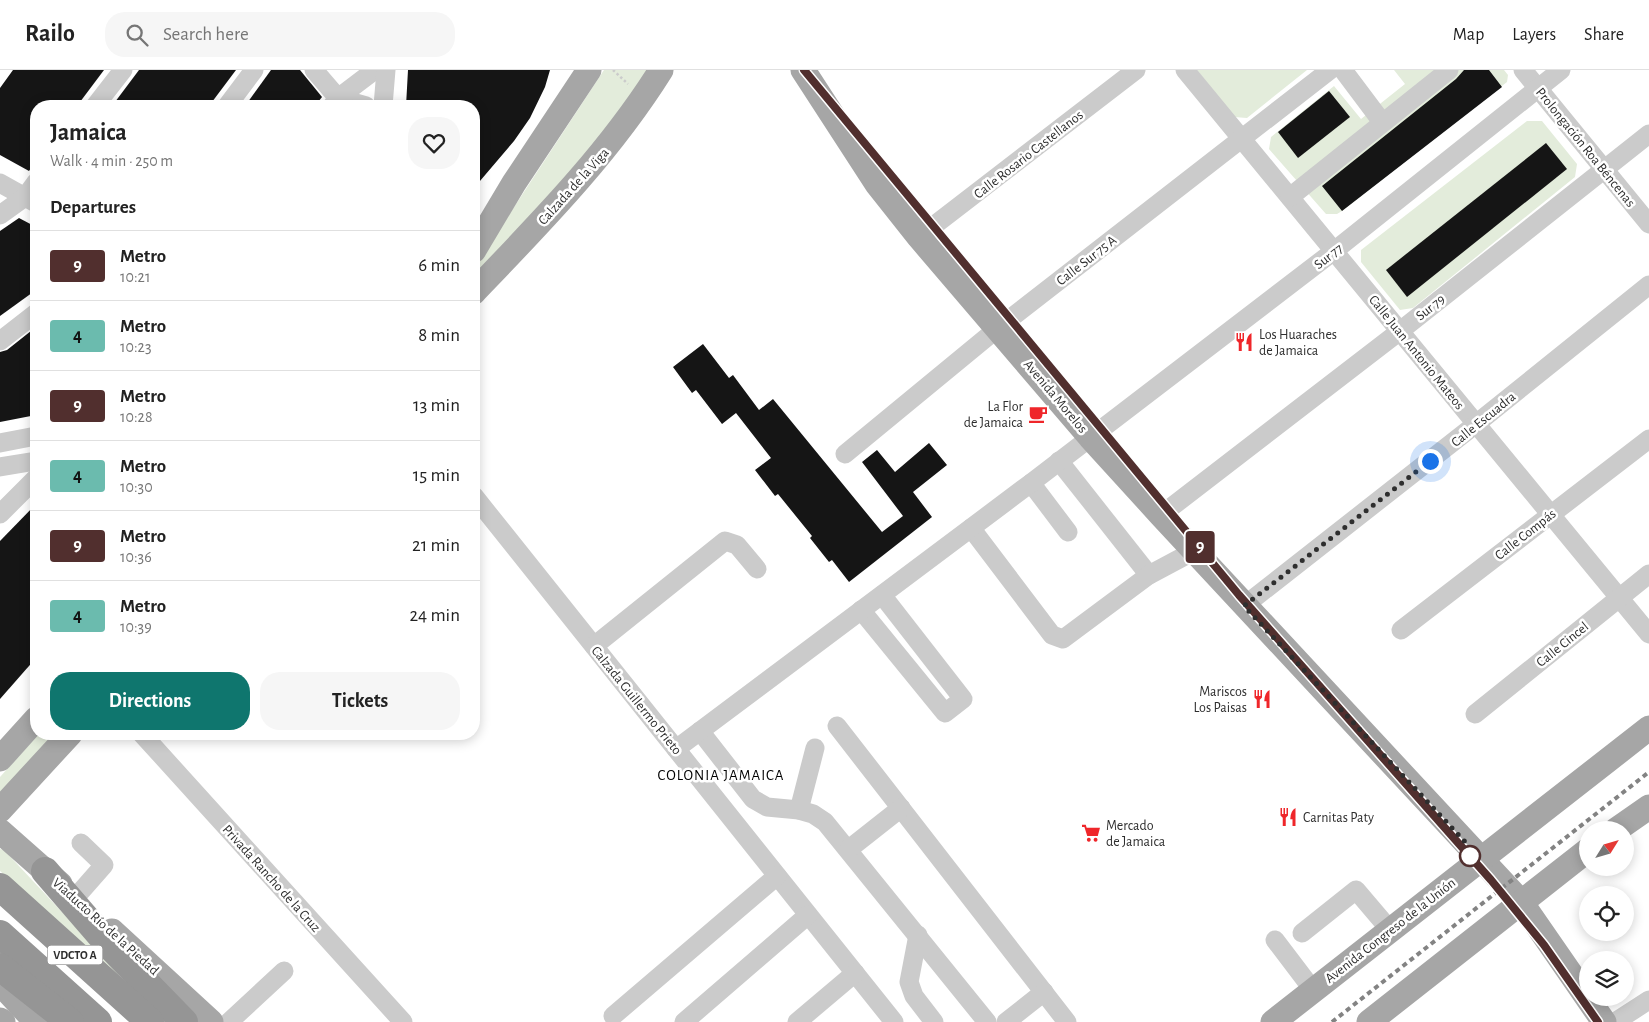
<!DOCTYPE html>
<html lang="en">
<head>
<meta charset="utf-8">
<style>
  :root { --surface:#fff; --page:#f6f6f6; --text:#222; --muted:#767676; --line:#e0e0e0; --accent:#0f766e }
  body { margin:0; font-family:"Alegreya Sans",sans-serif; background:var(--page); color:var(--text); height:100vh; display:flex; flex-direction:column; font-size:19px; white-space:nowrap }
  * { box-sizing:border-box; margin:0 }
  p { font-size:16px; color:var(--muted) }
  .icon { flex:none; width:28px; height:28px; fill:none; stroke:currentColor; stroke-width:2; stroke-linecap:round; stroke-linejoin:round }
  .map { position:relative; flex:1; overflow:hidden }
  .side { position:absolute; left:30px; top:30px; width:450px; height:640px; display:flex; flex-direction:column; background:var(--surface); border-radius:20px; box-shadow:0 2px 12px #0003 }
  .side>* { flex:none }
  .badge { padding:0 10px; border-radius:4px; font-size:18px; line-height:32px }
  .needle { width:32px; rotate:53deg }
  .tools { position:absolute; left:1579px; top:751px; display:grid; gap:10px }
  .tools a { display:grid; place-items:center; width:55px; height:55px; border-radius:50%; background:var(--surface); box-shadow:0 2px 12px #0003; font-size:25px }
  .you { position:absolute; width:25px; height:25px; margin:-12px; border:4px solid #fff; border-radius:50%; background:#1a73e8; box-shadow:0 0 0 8px #1a73e833 }
  .map>.badge { position:absolute; translate:-50% -50%; box-shadow:0 0 0 2px #fff }
  h2 { padding:0 20px; font-size:19px; line-height:45px }
  .round { display:grid; place-items:center; flex:none; width:52px; height:52px; border-radius:20px; background:var(--page) }
  .head { display:flex; align-items:center; justify-content:space-between; height:85px; padding:0 20px }
  h1 { font-size:24px; font-weight:700; line-height:38px }
  .button { display:flex; gap:10px; margin-top:auto; padding:10px 20px }
  .button a { flex:1; height:58px; border-radius:20px; background:var(--accent); color:#fff; font-size:20px; font-weight:700; line-height:58px; text-align:center }
  .button a+a { background:var(--page); color:var(--text) }
  ul { padding:0; list-style:none }
  li { display:flex; align-items:center; gap:15px; height:70px; padding:0 20px; border-top:1px solid var(--line) }
  li div { flex:1 }
  li b { display:block; font-size:19px }
  li em { font-style:normal }
  li .badge { min-width:55px; font-weight:700; text-align:center }
  header { display:flex; align-items:center; gap:30px; box-sizing:border-box; height:70px; padding:0 25px; background:var(--surface); border-bottom:1px solid var(--line) }
  header strong { font-size:24px }
  nav { display:flex; gap:28px; margin-inline-start:auto; font-size:18px }
  .search { width:350px; height:45px; background:var(--page); display:flex; align-items:center; gap:12px; box-sizing:border-box; padding:0 18px; border-radius:20px; color:var(--muted); font-size:19px }
  .map>svg:first-child { display:block }
</style>
</head>
<body>
<header>
<strong>Railo</strong>
<div class="search"><svg class="icon" aria-label="search" viewBox="0 0 24 24"><circle cx="10" cy="10" r="6"/><path d="M15 15l6 6"/></svg>Search here</div>
<nav><a>Map</a><a>Layers</a><a>Share</a></nav>
</header>
<div class="map">
<svg width="1649" height="952" viewBox="0 0 1649 952">
  <rect width="100%" height="100%" fill="#fff"/>
  <g fill="#e3ecdb">
    <polygon points="604,0 651,0 620,47 474,216 474,198"/>
    <polygon points="1197,0 1307,0 1247,48 1234,47"/>
    <polygon points="1394,0 1504,0 1508,5 1507,12 1342,141 1337,144 1326,144 1269,79 1271,67 1334,16 1361,49 1405,14"/>
    <polygon points="1527,51 1542,51 1577,94 1575,107 1413,238 1400,240 1361,192 1361,180"/>
    <polygon points="39,664 59,664 0,730 0,707"/>
    <polygon points="0,779 4,780 120,904 117,905 0,801"/>
  </g>
  <g fill="#151515">
    <polygon points="13,0 104,0 77,36 36,36 36,91 29,101 0,85 0,18"/>
    <polygon points="139,0 236,0 209,36 112,36"/>
    <polygon points="271,0 300,0 322,27 315,36 245,36"/>
    <polygon points="408,0 550,0 545,17 530,48 514,71 474,118 474,36 406,36"/>
    <polygon points="1464,0 1489,0 1502,17 1342,141 1322,116 1456,9"/>
    <polygon points="1329,21 1350,47 1298,88 1278,62"/>
    <polygon points="1546,73 1567,99 1407,227 1386,200"/>
    <polygon points="19,148 36,157 36,220 0,246 0,161"/>
    <polygon points="36,257 36,345 0,352 0,282 7,280"/>
    <polygon points="703,274 729,308 733,305 759,340 773,329 882,462 903,446 862,392 877,380 895,402 929,373 947,395 913,422 932,447 849,512 832,490 829,492 810,468 812,466 778,424 775,426 755,400 771,388 736,343 722,354 696,320 692,323 673,297"/>
    <polygon points="36,434 36,588 0,629 0,471"/>
  </g>
  <g fill="none" stroke-linecap="round" stroke-linejoin="round">
    <polyline stroke="#cbcbcb" stroke-width="2.5" stroke-dasharray="2.5 2.5" stroke-linecap="butt" points="613,0 628,14"/>
    <g stroke="#cbcbcb" stroke-width="19">
      <polyline points="314,0 338,28 366,36"/>
      <polyline points="1185,0 1649,564"/>
      <polyline points="1343,0 1382,52"/>
      <polyline points="1523,0 1649,154"/>
      <polyline points="95,36 123,0"/>
      <polyline points="227,36 254,0"/>
      <polyline points="332,36 338,28 375,0"/>
      <polyline points="383,36 386,0"/>
      <polyline points="0,113 34,132"/>
      <polyline points="1290,127 1449,0"/>
      <polyline points="0,145 25,127 36,112"/>
      <polyline points="919,167 1136,0"/>
      <polyline points="0,271 36,243"/>
      <polyline points="0,373 36,366"/>
      <polyline points="845,384 998,258 1330,0"/>
      <polyline points="1059,391 1149,505"/>
      <polyline points="0,397 36,391"/>
      <polyline points="1031,413 1068,462"/>
      <polyline points="474,426 894,952"/>
      <polyline points="0,444 36,408"/>
      <polyline points="1161,445 1400,261 1649,64"/>
      <polyline points="971,458 1052,565 1063,569 1149,505 1194,481"/>
      <polyline points="1244,536 1476,354 1649,215"/>
      <polyline points="861,540 945,643 963,629 882,525"/>
      <polyline points="1401,560 1649,369"/>
      <polyline points="594,576 725,471 737,475 757,499"/>
      <polyline points="1475,644 1649,504"/>
      <polyline points="837,656 1067,952"/>
      <polyline points="700,661 753,729 767,737 799,740 813,744 825,752 987,952"/>
      <polyline points="142,664 403,952"/>
      <polyline points="676,679 1031,413 1334,181 1561,0"/>
      <polyline points="799,740 815,678"/>
      <polyline points="849,779 901,738"/>
      <polyline points="75,828 104,795 81,773"/>
      <polyline points="1302,863 1356,820 1390,860"/>
      <polyline points="918,865 909,912 914,926 934,952"/>
      <polyline points="1275,870 1313,920"/>
      <polyline points="613,946 777,806"/>
      <polyline points="229,952 284,901"/>
      <polyline points="684,952 808,845"/>
      <polyline points="797,952 855,903"/>
      <polyline points="1006,952 1044,922"/>
      <polyline points="1615,952 1649,930"/>
    </g>
    <g stroke="#a6a6a6" stroke-width="25">
      <polyline points="803,0 877,114 919,167 1090,367 1161,445 1521,832 1604,952"/>
      <polyline points="474,180 514,113 589,0"/>
      <path d="M474 222C541 152 609 83 661 0"/>
      <polyline points="0,689 36,649"/>
      <polyline points="0,740 70,664"/>
      <polyline points="1616,760 1649,737"/>
      <polyline points="0,761 60,814"/>
      <polyline points="112,861 211,952"/>
      <polyline points="0,913 36,952"/>
      <polyline points="0,950 3,952"/>
      <polyline points="1273,952 1649,658"/>
      <polyline points="1369,952 1588,780"/>
    </g>
    <g stroke="#959595" stroke-width="28">
      <polyline points="45,801 109,875 184,952"/>
      <polyline points="0,817 150,952"/>
      <polyline points="0,864 98,952"/>
      <polyline points="0,897 70,952"/>
    </g>
    <polyline stroke="#838383" stroke-width="4" stroke-dasharray="5 4" stroke-linecap="butt" points="1332,952 1649,702"/>
  </g>
  <g fill="none" stroke-linecap="round" stroke-linejoin="round">
    <g stroke="#fff" stroke-width="11">
      <polyline id="line" points="804,0 1239,525 1491,810 1544,875 1598,952"/>
    </g>
    <use href="#line" stroke="#512f2e" stroke-width="8"/>
    <polyline stroke="#2e2e2e" stroke-width="5" stroke-dasharray="0 9" points="1430,391 1244,536 1468,775 1470,786"/>
  </g>
  <defs>
    <g id="restaurant-bare" transform="scale(1.5)"><path d="M-5-6h1v4h1v-4h1v4h1v-4h1v5L-1.5 .5V6h-2V.5L-5-1ZM5-6V6H3V1.5H1.5Q1.5-4 5-6Z" fill="#ef262a" stroke="#fff" stroke-width="2.5" paint-order="stroke"/></g>
    <g id="cafe-bare" transform="scale(1.5)"><path d="M-5.5-4.5H6V0H3Q3 3.5 0 3.5H-2.5Q-5.5 3.5-5.5 0ZM3-3.2v2h1.7v-2ZM-6 4.5H4V6H-6Z" fill="#ef262a" stroke="#fff" stroke-width="2.5" paint-order="stroke"/></g>
    <g id="supermarket-bare" transform="scale(1.5)"><path d="M-6-5.5h2.5l.6 2H6L4.5 2H-2.5L-4.4-4H-6ZM-1.5 3.2a1.3 1.3 0 1 0 .1 0ZM3 3.2a1.3 1.3 0 1 0 .1 0Z" fill="#ef262a" stroke="#fff" stroke-width="2.5" paint-order="stroke"/></g>
  </defs>
  <g fill-rule="evenodd">
    <use href="#restaurant-bare" x="1244" y="272"/>
    <use href="#cafe-bare" x="1038" y="344"/>
    <use href="#restaurant-bare" x="1262" y="629"/>
    <use href="#restaurant-bare" x="1288" y="747"/>
    <use href="#supermarket-bare" x="1091" y="763"/>
  </g>
  <circle fill="#fff" stroke="#512f2e" stroke-width="2.5" cx="1470" cy="786" r="10"/>
  <g text-anchor="middle" stroke-width="5" stroke-linejoin="round" paint-order="stroke">
    <rect fill="#fff" stroke="#6d6d6d" stroke-width="1" x="47.5" y="875.5" width="55" height="19" rx="4"/>
    <g font-size="12" font-weight="bold" fill="#2e2e2e">
      <text x="75" y="889">VDCTO A</text>
    </g>
    <g font-size="14" fill="#2e2e2e" stroke="#fff">
      <text transform="translate(1586 77) rotate(51)" y="5">Prolongación Roa Béncenas</text>
      <text transform="translate(1028 84) rotate(-38)" y="5">Calle Rosario Castellanos</text>
      <text transform="translate(573 116) rotate(-48)" y="5">Calzada de la Viga</text>
      <text transform="translate(1328 186) rotate(-38)" y="5">Sur 77</text>
      <text transform="translate(1086 190) rotate(-38)" y="5">Calle Sur 75 A</text>
      <text transform="translate(1430 237) rotate(-38)" y="5">Sur 79</text>
      <text transform="translate(1417 282) rotate(51)" y="5">Calle Juan Antonio Mateos</text>
      <text transform="translate(1056 326) rotate(50)" y="5">Avenida Morelos</text>
      <text transform="translate(1483 349) rotate(-39)" y="5">Calle Escuadra</text>
      <text transform="translate(1525 464) rotate(-38)" y="5">Calle Compás</text>
      <text transform="translate(1562 574) rotate(-39)" y="5">Calle Cincel</text>
      <text transform="translate(637 630) rotate(51)" y="5">Calzada Guillermo Prieto</text>
      <text transform="translate(272 808) rotate(48)" y="5">Privada Rancho de la Cruz</text>
      <text transform="translate(106 856) rotate(42)" y="5">Viaducto Río de la Piedad</text>
      <text transform="translate(1390 860) rotate(-38)" y="5">Avenida Congreso de la Unión</text>
    </g>
    <g font-size="14" fill="#2e2e2e" stroke="#fff" text-anchor="start">
      <text x="1259" y="269">Los Huaraches<tspan x="1259" dy="16">de Jamaica</tspan></text>
      <text x="1023" y="341" text-anchor="end">La Flor<tspan x="1023" dy="16">de Jamaica</tspan></text>
      <text x="1247" y="626" text-anchor="end">Mariscos<tspan x="1247" dy="16">Los Paisas</tspan></text>
      <text x="1303" y="752">Carnitas Paty</text>
      <text x="1106" y="760">Mercado<tspan x="1106" dy="16">de Jamaica</tspan></text>
    </g>
    <g font-size="15" letter-spacing="1" fill="#000" stroke="#fff">
      <text x="721" y="710">COLONIA JAMAICA</text>
    </g>
  </g>
</svg>
<div class="tools">
<a><svg class="needle" viewBox="-14 -14 28 28"><path d="M0-13l5 13h-10z" fill="#e53935"/><path d="M0 13l5-13h-10z" fill="#767676"/></svg></a>
<a><svg class="icon" aria-label="locate" viewBox="0 0 24 24"><circle cx="12" cy="12" r="6"/><path d="M12 2v4M12 18v4M2 12h4M18 12h4"/></svg></a>
<a><svg class="icon" aria-label="layers" viewBox="0 0 24 24"><path d="M12 4l9 5-9 5-9-5zM3 14l9 5 9-5"/></svg></a>
</div>
<div class="you" style="left:1430px;top:391px"></div>
<b class="badge" style="left:1200px;top:477px;background:#512f2e;color:#fff">9</b>
<section class="side">
<div class="head"><div><h1>Jamaica</h1><p>Walk · 4 min · 250 m</p></div><a class="round"><svg class="icon" aria-label="heart" viewBox="0 0 24 24"><path d="M12 20l-8-8c-3-5 5-10 8-4 3-6 11-1 8 4z"/></svg></a></div>
<h2>Departures</h2>
<ul>
<li><span class="badge" style="background:#512f2e;color:#fff">9</span><div><b>Metro</b><p>10:21</p></div><em>6 min</em></li>
<li><span class="badge" style="background:#6bbbae;color:#111">4</span><div><b>Metro</b><p>10:23</p></div><em>8 min</em></li>
<li><span class="badge" style="background:#512f2e;color:#fff">9</span><div><b>Metro</b><p>10:28</p></div><em>13 min</em></li>
<li><span class="badge" style="background:#6bbbae;color:#111">4</span><div><b>Metro</b><p>10:30</p></div><em>15 min</em></li>
<li><span class="badge" style="background:#512f2e;color:#fff">9</span><div><b>Metro</b><p>10:36</p></div><em>21 min</em></li>
<li><span class="badge" style="background:#6bbbae;color:#111">4</span><div><b>Metro</b><p>10:39</p></div><em>24 min</em></li>
</ul>
<div class="button"><a>Directions</a><a>Tickets</a></div>
</section>
</div>
</body>
</html>
